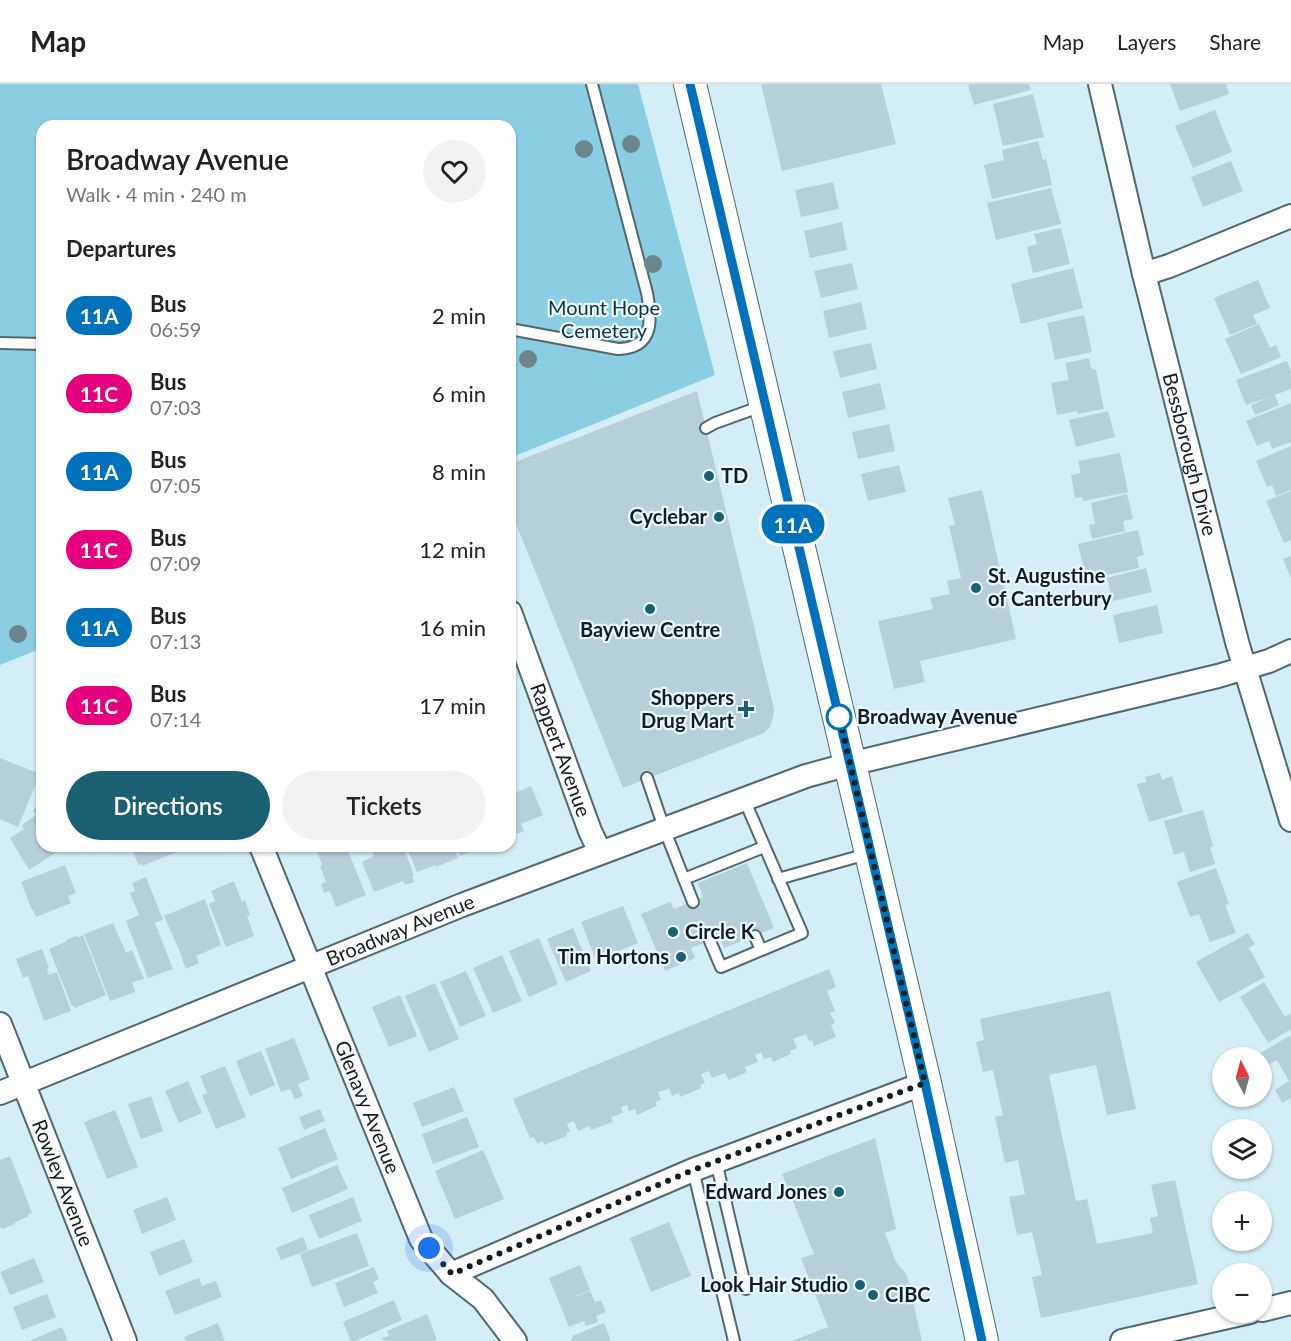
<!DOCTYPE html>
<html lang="en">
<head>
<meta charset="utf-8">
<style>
  :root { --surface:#fff; --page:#f2f2f2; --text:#222; --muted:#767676; --line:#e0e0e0; --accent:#1b5f72 }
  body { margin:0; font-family:Lato,sans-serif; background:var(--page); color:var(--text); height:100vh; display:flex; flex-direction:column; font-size:22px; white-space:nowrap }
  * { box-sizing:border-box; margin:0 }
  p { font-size:20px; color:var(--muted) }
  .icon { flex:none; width:33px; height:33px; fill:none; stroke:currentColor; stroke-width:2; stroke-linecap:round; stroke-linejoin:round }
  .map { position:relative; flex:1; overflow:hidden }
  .details { position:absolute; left:36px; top:36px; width:480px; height:732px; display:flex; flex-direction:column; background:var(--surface); border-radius:18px; box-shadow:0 2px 4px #0004 }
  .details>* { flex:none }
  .badge { padding:0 12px; border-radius:20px; font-size:21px; line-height:39px }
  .needle { width:39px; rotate:354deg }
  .fabs { position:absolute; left:1212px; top:963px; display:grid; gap:12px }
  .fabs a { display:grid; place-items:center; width:60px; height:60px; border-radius:50%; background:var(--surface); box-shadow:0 2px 4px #0004; font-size:30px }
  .you { position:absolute; width:30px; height:30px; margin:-15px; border:4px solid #fff; border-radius:50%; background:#1a73e8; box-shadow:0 0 0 9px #1a73e833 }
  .map>.badge { position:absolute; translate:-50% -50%; box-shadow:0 0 0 3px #fff }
  h2 { padding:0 30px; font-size:22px; line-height:54px }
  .round { display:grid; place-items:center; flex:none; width:63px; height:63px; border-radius:32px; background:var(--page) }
  .headline { display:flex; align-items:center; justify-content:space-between; height:102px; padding:0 30px }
  h1 { font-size:28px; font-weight:600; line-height:45px }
  .button { display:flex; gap:12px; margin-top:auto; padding:12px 30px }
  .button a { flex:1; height:69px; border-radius:36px; background:var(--accent); color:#fff; font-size:24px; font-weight:600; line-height:69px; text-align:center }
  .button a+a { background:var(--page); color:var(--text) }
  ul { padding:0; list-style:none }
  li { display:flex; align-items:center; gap:18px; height:78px; padding:0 30px }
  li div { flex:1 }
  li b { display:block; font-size:22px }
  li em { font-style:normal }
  li .badge { min-width:66px; font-weight:700; text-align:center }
  header { display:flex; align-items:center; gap:36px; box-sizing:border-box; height:84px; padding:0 30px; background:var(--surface); border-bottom:2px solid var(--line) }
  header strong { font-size:28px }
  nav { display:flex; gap:33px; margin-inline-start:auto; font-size:21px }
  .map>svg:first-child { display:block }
</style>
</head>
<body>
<header>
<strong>Map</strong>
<nav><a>Map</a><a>Layers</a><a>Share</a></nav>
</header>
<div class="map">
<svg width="1291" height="1257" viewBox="0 0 1291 1257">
  <rect width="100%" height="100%" fill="#d3eef7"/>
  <polygon fill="#8bcee4" points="0,0 638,0 715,291 510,374 510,42 42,42 42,564 0,581"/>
  <g fill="#b6d0da">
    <polygon points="761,0 881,0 896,60 782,87"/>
    <polygon points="970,0 1029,0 1031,6 974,21 968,1"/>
    <polygon points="1170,0 1226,0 1229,10 1180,27"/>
    <polygon points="1033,10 1044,53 1003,62 993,20"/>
    <polygon points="1215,26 1232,68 1193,84 1175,42"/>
    <polygon points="1038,57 1043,76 1046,75 1052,101 992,115 984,81 1004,76 1002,66"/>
    <polygon points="1231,77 1243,107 1203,123 1191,93"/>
    <polygon points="833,98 839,125 801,133 795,106"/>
    <polygon points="1051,104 1061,140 996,156 987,119"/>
    <polygon points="842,138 847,166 810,174 804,147"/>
    <polygon points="1061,144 1070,180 1033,189 1027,163 1037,160 1034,150"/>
    <polygon points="852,179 858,205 821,214 814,187"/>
    <polygon points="1073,184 1083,224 1021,240 1011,200"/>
    <polygon points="1258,196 1270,224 1253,231 1257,240 1230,251 1214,214"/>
    <polygon points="861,218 867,245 829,254 823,227"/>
    <polygon points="1084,231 1092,268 1055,276 1047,239"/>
    <polygon points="1259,240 1270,264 1276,261 1281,273 1241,290 1225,255"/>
    <polygon points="871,259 877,285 840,294 833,267"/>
    <polygon points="1089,274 1091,284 1096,286 1104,325 1077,330 1077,327 1057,331 1051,299 1069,296 1065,279"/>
    <polygon points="1287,277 1291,288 1291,305 1275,311 1279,321 1255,331 1251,321 1270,313 1246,321 1236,296"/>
    <polygon points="880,299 886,325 848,334 842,308"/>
    <polygon points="697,307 774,625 773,633 770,643 764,649 623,704 510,425 510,380"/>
    <polygon points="1291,319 1291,358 1272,365 1269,357 1257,362 1246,337"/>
    <polygon points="1108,327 1115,353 1076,363 1069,336"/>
    <polygon points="889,340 895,367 858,375 852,348"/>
    <polygon points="1291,362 1291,406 1276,412 1272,401 1267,403 1256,377"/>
    <polygon points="1120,369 1128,408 1083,417 1082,413 1075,414 1071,391 1081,389 1078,377"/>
    <polygon points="899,381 906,408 868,417 861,390"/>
    <polygon points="982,406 1016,555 920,577 925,598 894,605 878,537 933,525 930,514 950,510 947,497 961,494 949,442 955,441 948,414"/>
    <polygon points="1291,407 1291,456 1284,459 1266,417"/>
    <polygon points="1127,410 1133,435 1123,437 1125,447 1092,455 1089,441 1095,440 1091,419"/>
    <polygon points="1138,446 1144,471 1137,473 1139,484 1107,491 1107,489 1086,493 1078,460"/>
    <polygon points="1291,472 1291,495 1283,475"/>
    <polygon points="1146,484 1152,508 1113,517 1107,494"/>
    <polygon points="1157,521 1163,549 1119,559 1113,531"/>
    <polygon points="0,674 40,690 18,743 0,735"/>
    <polygon points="1160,689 1162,696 1172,692 1183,728 1149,738 1137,700 1147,698 1145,693"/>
    <polygon points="531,702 543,731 521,740 524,747 510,752 510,711"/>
    <polygon points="42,720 42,762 66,762 29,786 10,754 24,745 22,741 36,731 33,726"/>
    <polygon points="1203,726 1213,762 1210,763 1215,780 1190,788 1184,768 1174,771 1164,737"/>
    <polygon points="135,762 187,762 188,764 142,782 142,780 138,781 133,767 137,766"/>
    <polygon points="315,762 346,762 366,811 336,823 330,807 324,809 321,800 326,798 320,782 322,781"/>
    <polygon points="370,762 403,762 414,791 412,792 414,798 405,801 403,797 374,808 362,778 374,772"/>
    <polygon points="406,762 453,762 458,774 436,783 435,781 417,788"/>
    <polygon points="457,762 481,762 481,764 460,772"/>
    <polygon points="747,779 774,844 724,864 719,853 691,864 695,874 665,887 641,830 670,818 674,825 703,813 698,799"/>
    <polygon points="65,781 76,809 68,812 71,819 36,833 33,826 32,826 21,798"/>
    <polygon points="1216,784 1229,820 1225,821 1236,849 1210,858 1199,830 1190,833 1177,798"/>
    <polygon points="146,793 163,836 155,839 173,885 148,894 126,837 139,831 130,809 135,807 132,799"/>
    <polygon points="234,797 242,818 245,816 250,831 247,832 254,852 226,863 209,820 215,817 211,807"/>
    <polygon points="205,815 221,861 196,872 199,879 186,885 182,875 183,875 164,832"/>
    <polygon points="623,822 638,859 596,876 581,838"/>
    <polygon points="113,839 126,869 132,866 144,895 132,898 135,908 110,917 84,850"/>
    <polygon points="573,844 591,887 566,898 547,855"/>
    <polygon points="1248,849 1255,860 1249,864 1265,893 1219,918 1196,878"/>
    <polygon points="83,851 106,911 75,924 73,921 72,922 49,865 65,858 66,856 76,852 79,853"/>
    <polygon points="539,854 558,900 529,913 509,867"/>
    <polygon points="42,865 49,884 47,885 49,891 57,888 71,927 44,937 28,892 23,894 16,875"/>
    <polygon points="502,871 522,917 493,929 473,884"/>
    <polygon points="829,885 836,903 827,907 835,927 830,929 835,939 831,941 836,953 814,962 812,956 809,957 806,950 793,955 797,964 790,967 791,970 773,978 771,973 764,975 761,968 755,971 758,978 745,983 747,988 729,996 725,989 712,994 709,987 701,990 705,999 700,1001 701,1004 680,1013 679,1009 672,1012 669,1004 665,1006 658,1008 661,1016 655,1018 657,1022 637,1031 635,1025 629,1027 627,1021 621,1023 623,1029 611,1033 613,1038 591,1046 590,1042 578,1047 574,1037 567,1040 570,1048 566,1049 567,1052 544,1061 543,1057 537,1060 534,1053 530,1054 513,1015"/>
    <polygon points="466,887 486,932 460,943 440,898"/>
    <polygon points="1264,898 1285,933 1291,929 1291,945 1268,959 1240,913"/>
    <polygon points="435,899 459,955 429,968 405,912"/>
    <polygon points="1110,907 1136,1025 1107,1031 1096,981 1049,991 1076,1117 1087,1115 1097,1160 1153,1149 1150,1134 1158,1132 1151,1101 1175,1096 1198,1200 1041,1234 1032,1193 1042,1191 1032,1148 1017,1151 1009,1113 1025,1110 1018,1076 1005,1079 995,1033 1003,1031 993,986 983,988 976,958 984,956 980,935"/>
    <polygon points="400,911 417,952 389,963 372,923"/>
    <polygon points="1291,951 1291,1014 1282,1019 1275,1006 1289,997 1277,976 1265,983 1262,978 1262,974 1259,974 1257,971"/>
    <polygon points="294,954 310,995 298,1000 303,1012 295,1015 290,1005 281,1008 265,965"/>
    <polygon points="261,967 275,1001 250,1012 236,977"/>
    <polygon points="225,982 246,1033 216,1045 202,1011 207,1009 200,992"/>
    <polygon points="188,997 202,1029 179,1039 165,1007"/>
    <polygon points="454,1003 464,1027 422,1043 413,1019"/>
    <polygon points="151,1012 163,1047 141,1055 128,1020"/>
    <polygon points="320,1025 325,1037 304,1046 299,1033"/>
    <polygon points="115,1026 138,1083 107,1095 84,1038"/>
    <polygon points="467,1033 479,1063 433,1080 422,1050"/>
    <polygon points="325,1044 338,1075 291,1095 278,1064"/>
    <polygon points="875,1054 896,1145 885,1149 896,1178 907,1191 922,1257 792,1257 828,1243 801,1174 814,1170 782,1090"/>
    <polygon points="483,1066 504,1115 455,1135 435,1087"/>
    <polygon points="10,1072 32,1129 28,1130 29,1132 14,1139 15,1140 2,1145 0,1142 0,1076"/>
    <polygon points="337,1081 348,1105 292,1129 282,1104"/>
    <polygon points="167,1113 176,1136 142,1150 133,1126"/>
    <polygon points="353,1113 362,1137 319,1155 309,1131"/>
    <polygon points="669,1138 691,1192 651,1208 630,1154"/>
    <polygon points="357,1149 369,1182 312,1203 300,1170"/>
    <polygon points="303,1153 308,1166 281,1176 276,1164"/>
    <polygon points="184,1155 193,1178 159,1192 150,1168"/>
    <polygon points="34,1174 44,1198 10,1211 0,1188"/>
    <polygon points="580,1181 590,1206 567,1216 590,1207 595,1218 601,1216 606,1228 596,1232 598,1238 586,1242 584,1237 569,1243 549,1194"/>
    <polygon points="374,1183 379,1195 373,1198 378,1209 344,1223 335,1199"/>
    <polygon points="199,1194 202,1202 216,1197 222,1213 175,1231 165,1207"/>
    <polygon points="47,1210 56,1233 22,1246 13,1223"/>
    <polygon points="394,1216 402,1236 355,1257 351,1257 343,1238"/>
    <polygon points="427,1230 437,1256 433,1257 384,1257 382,1254 389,1252 387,1247"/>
    <polygon points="218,1239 225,1257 186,1257 184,1253"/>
    <polygon points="604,1239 611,1257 572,1257 571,1254 573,1254 572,1252"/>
    <polygon points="62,1243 68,1257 29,1257"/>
  </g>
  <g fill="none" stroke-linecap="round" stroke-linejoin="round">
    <g stroke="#516871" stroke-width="14">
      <g id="service">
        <path d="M510 245 618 265C654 264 652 236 647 209L592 0"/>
        <polyline points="0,259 42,260"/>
        <polyline points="706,344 715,339 762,322"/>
        <polyline points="647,694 664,744 693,818"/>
        <polyline points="684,795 764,763"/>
        <polyline points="778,795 867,770"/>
        <polyline points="755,852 761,866"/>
        <polyline points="710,857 721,883 802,849 744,715"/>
        <polyline points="716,1077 746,1205"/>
        <polyline points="693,1086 734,1257"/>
      </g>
    </g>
    <g stroke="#516871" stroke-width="26">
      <g id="minor">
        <path id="s1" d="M1100 0 1144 190 1237 558 1291 736"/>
        <polyline points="1144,190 1169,182 1291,132"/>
        <path id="s2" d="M510 528 590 747 600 768"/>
        <path id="s3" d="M261 762 421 1155 451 1190 483 1215 515 1257"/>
        <path id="s4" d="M0 940 125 1257"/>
        <path id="s5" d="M0 1009 462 821 806 692 850 680 1218 592 1269 577 1291 567"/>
        <polyline points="451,1190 693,1086 925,999"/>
        <polyline points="1262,1226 1291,1219"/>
        <polyline points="1122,1257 1250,1228"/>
      </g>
    </g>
    <g stroke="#516871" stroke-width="34">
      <polyline id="secondary" points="690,0 925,999 982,1257"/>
    </g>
    <use href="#service" stroke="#fff" stroke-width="10"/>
    <use href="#minor" stroke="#fff" stroke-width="22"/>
    <use href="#secondary" stroke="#fff" stroke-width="32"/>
  </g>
  <g fill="#6d868d">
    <circle cx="631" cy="60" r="9"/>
    <circle cx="584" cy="65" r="9"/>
    <circle cx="653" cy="180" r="9"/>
    <circle cx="528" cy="275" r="9"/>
    <circle cx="18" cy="550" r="9"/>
  </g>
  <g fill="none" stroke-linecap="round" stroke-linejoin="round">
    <g stroke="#fff" stroke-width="14">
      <polyline id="line" points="690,0 925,999 982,1257"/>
    </g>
    <use href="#line" stroke="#0072bc" stroke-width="9"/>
    <polyline stroke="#131d20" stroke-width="6" stroke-dasharray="0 10.8" points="429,1164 452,1190 693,1086 925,999 838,628 839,633"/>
  </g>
  <g fill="#1b5f72" stroke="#e9f9ff" stroke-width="2">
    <circle cx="709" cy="392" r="6"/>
    <circle cx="719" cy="433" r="6"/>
    <circle cx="976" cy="504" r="6"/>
    <circle cx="650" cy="525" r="6"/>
    <path d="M743 616h6v6h6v6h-6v6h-6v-6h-6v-6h6z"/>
    <circle cx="673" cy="848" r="6"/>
    <circle cx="681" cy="873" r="6"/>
    <circle cx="839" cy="1108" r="6"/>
    <circle cx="860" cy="1201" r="6"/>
    <circle cx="873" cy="1211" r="6"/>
  </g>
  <circle fill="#fff" stroke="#0072bc" stroke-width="3" cx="839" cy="633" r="12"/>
  <g text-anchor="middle" stroke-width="4.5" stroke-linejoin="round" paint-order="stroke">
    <g font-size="20" fill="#1a3037" stroke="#e9f9ff">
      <text x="604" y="231">Mount Hope<tspan x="604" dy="23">Cemetery</tspan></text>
    </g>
    <g font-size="20" fill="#131d20" stroke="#e9f9ff">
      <text dy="7" stroke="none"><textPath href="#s1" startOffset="381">Bessborough Drive</textPath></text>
      <text dy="7" stroke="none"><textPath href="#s2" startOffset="147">Rappert Avenue</textPath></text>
      <text dy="7" stroke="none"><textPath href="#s5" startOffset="432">Broadway Avenue</textPath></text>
      <text dy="7" stroke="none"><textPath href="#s3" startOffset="282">Glenavy Avenue</textPath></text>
      <text dy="7" stroke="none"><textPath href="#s4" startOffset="171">Rowley Avenue</textPath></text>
    </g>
    <g font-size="20" font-weight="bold" fill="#131d20" stroke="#e9f9ff" text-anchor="end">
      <text x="721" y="399" text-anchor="start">TD</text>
      <text x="707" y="440">Cyclebar</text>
      <text x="988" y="499" text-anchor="start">St. Augustine<tspan x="988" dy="23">of Canterbury</tspan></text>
      <text x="650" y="553" text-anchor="middle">Bayview Centre</text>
      <text x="734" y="621">Shoppers<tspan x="734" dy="23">Drug Mart</tspan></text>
      <text x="685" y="855" text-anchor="start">Circle K</text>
      <text x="669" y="880">Tim Hortons</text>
      <text x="827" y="1115">Edward Jones</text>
      <text x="848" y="1208">Look Hair Studio</text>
      <text x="885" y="1218" text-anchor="start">CIBC</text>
    </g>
    <g font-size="20" font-weight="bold" fill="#131d20" stroke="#e9f9ff" text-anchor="start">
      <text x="857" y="640">Broadway Avenue</text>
    </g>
  </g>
</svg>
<div class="fabs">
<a><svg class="needle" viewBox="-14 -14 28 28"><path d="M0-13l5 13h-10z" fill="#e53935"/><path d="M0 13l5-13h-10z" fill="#767676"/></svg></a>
<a><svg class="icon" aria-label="layers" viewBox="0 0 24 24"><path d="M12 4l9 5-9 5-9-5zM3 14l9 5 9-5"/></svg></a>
<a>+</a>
<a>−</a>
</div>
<div class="you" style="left:429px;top:1164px"></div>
<b class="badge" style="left:793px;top:440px;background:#0072bc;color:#fff">11A</b>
<section class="details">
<div class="headline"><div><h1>Broadway Avenue</h1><p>Walk · 4 min · 240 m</p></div><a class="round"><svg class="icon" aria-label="heart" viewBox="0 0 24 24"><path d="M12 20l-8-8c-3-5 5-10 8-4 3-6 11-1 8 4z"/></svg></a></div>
<h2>Departures</h2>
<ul>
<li><span class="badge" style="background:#0072bc;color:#fff">11A</span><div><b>Bus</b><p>06:59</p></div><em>2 min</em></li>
<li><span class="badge" style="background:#e6007e;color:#fff">11C</span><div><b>Bus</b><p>07:03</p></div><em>6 min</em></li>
<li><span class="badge" style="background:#0072bc;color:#fff">11A</span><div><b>Bus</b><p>07:05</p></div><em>8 min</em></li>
<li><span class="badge" style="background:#e6007e;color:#fff">11C</span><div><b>Bus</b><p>07:09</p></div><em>12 min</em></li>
<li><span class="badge" style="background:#0072bc;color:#fff">11A</span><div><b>Bus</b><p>07:13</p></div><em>16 min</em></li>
<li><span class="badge" style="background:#e6007e;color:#fff">11C</span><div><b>Bus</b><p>07:14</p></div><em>17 min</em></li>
</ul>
<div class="button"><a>Directions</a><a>Tickets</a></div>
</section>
</div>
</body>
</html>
